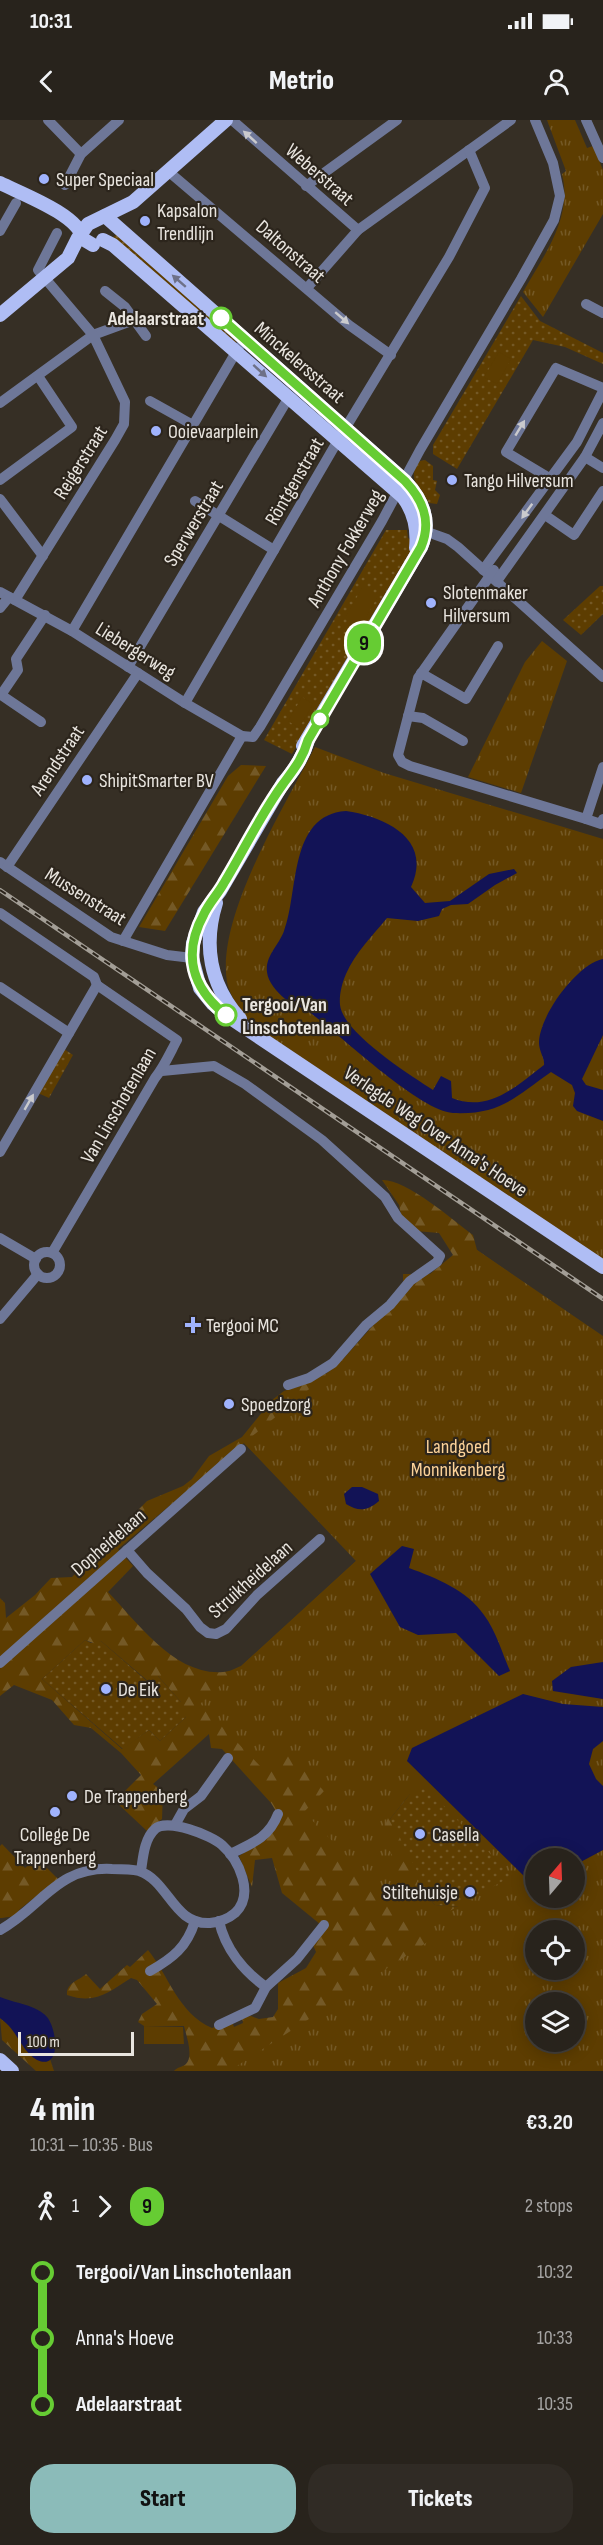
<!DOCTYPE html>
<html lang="en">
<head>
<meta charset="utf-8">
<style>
  :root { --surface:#28231c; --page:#302b25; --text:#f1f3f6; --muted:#a5a4a3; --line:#44403b; --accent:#8bbbb9 }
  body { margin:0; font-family:"Sofia Sans Condensed",sans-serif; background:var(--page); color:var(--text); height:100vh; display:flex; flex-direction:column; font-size:22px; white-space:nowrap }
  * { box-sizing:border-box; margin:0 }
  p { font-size:20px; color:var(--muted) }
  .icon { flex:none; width:33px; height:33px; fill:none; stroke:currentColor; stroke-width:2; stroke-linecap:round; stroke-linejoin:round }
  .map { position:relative; height:1951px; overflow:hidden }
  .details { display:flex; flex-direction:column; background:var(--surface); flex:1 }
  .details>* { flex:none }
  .badge { padding:0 12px; border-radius:20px; font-size:21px; line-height:39px }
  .needle { width:39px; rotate:19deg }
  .buttons { position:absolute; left:525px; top:1728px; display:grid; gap:12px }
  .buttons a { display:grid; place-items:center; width:60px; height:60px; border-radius:50%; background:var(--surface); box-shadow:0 3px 15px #0003,0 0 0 2px var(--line); font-size:30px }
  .scale { position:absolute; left:18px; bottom:15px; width:116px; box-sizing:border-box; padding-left:6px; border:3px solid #e9e5df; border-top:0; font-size:16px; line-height:21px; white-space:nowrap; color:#e9e5df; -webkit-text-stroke:4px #2c251c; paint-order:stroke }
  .map>.badge { position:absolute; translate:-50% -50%; box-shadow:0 0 0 3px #fff }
  .legs { display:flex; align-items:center; gap:9px; height:66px; padding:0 30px; font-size:20px }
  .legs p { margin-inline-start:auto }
  .head { display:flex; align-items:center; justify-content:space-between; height:102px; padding:0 30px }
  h1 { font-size:33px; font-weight:800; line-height:45px }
  .primary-button { display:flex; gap:12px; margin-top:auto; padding:12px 30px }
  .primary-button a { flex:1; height:69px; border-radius:24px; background:var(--accent); color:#111; font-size:24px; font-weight:800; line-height:69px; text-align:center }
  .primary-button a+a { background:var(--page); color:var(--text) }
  ul { padding:0 30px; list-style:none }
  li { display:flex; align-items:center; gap:21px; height:66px; font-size:22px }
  li i { display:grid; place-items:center; width:9px; height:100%; margin:0 8px; background:currentColor }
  li i::after { content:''; width:15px; height:15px; margin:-8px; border:4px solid; border-radius:50%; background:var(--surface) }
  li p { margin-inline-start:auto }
  li:first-child i { background:linear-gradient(#0000 50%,currentColor 0) }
  li:last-child i { background:linear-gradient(currentColor 50%,#0000 0) }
  .status { display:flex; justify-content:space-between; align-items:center; height:42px; padding:0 30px; background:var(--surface); direction:ltr }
  .status svg { height:16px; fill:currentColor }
  header { display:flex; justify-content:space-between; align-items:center; height:78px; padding:0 30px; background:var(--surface); font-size:27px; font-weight:800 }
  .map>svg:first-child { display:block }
</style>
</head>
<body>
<div class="status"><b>10:31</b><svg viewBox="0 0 49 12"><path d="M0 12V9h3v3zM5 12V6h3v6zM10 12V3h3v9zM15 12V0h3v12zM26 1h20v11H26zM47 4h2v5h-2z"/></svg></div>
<header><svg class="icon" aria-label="back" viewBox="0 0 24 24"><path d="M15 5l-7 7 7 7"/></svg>Metrio<svg class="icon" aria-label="person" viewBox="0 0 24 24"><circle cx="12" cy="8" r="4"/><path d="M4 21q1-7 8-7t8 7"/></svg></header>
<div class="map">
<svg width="603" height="1951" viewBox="0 0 603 1951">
  <defs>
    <pattern id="grass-dots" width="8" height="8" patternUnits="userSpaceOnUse" patternTransform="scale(1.5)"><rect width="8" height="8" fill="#5d3d01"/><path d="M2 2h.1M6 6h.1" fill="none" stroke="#745926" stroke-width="1.8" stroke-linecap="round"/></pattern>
    <pattern id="forest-firs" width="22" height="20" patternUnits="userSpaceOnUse" patternTransform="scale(1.5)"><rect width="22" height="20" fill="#5d3d01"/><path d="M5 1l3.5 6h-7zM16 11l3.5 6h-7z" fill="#745926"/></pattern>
    <pattern id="park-tufts" width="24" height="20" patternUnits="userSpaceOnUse" patternTransform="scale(1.5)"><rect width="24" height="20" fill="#5d3d01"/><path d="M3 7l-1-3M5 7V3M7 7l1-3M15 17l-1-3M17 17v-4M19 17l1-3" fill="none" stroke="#745926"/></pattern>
  </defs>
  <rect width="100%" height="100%" fill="#362f25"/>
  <g fill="url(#grass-dots)">
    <polygon points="118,113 237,222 235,223 111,119"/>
    <polygon points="521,176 540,201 603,233 603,244 565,227 533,220 457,349 433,334 433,325"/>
    <path d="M425 340 433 346V360L437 361 435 370 440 375 437 384 429 383C419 367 406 358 420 341Z"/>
    <polygon points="386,410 407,410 408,418 413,421 412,430 292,634 264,620"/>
    <polygon points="600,466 603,466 603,494 581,515 563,500"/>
    <polygon points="64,929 73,935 49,978 38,973"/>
    <polygon points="85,1520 91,1523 101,1521 148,1562 157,1555 181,1582 186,1597 160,1621 149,1610 123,1629 42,1559"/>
    <polygon points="393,1639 574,1738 536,1738 535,1773 462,1787 435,1785 417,1766 390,1699 410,1674"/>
  </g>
  <g fill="url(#forest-firs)" fill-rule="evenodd">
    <polygon points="241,645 266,646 165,811 139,807 228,656"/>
    <path d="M382 1060C406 1059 453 1100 473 1115L477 1130 582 1204 410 1674 390 1699 418 1753 417 1766 435 1785 462 1787 536 1778H574L603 1951H174C177 1947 183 1947 186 1944 194 1936 186 1915 184 1906H144L138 1902 142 1894 157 1884 137 1860 131 1858C108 1872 96 1885 67 1875 66 1863 78 1861 86 1854L100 1869 127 1845 130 1847 148 1830C169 1856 178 1893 212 1908L232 1901 234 1907 243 1903 242 1898 251 1896 259 1899 273 1897 278 1889V1863L306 1848 316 1832 313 1825 326 1809 282 1773 272 1738 255 1740 252 1767 239 1736 254 1727 279 1696 271 1683 222 1629 211 1628 209 1614 153 1664 163 1671 162 1699 147 1711 115 1681 141 1655 121 1633 91 1608 74 1605 52 1580 14 1565 0 1576V1478L5 1483 6 1498 35 1475 51 1458 72 1457 147 1381 183 1366 192 1359 209 1336 242 1317 272 1280 284 1271 300 1266 327 1253 344 1238 403 1172V1154H430L453 1135 439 1113 404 1110 399 1085ZM244 1323 442 1527 356 1441 241 1546C236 1548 229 1552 223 1552 175 1556 138 1503 108 1472L133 1446 118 1429ZM85 1520 96 1524 101 1521 149 1562 158 1556 181 1582 177 1586 186 1597 160 1621 149 1610 122 1629 42 1559ZM536 1810H574V1850H536ZM536 1882H574V1922H536Z"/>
    <polygon points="2,1724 25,1748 37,1738 58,1759 20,1789 15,1796 2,1798 0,1798 0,1726"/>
    <polygon points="0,1898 15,1911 29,1932 46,1942 50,1939 54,1951 36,1951 2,1920"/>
  </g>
  <g fill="url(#park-tufts)" fill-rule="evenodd">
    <path d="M547 0H575L587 28 593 26 603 50V94L543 197 523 172C544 135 573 98 562 54L566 51Z"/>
    <polygon points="542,521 567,541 521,673 468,657 525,542"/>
    <path d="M315 627 384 653 603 719V1142L256 908C245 897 230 878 227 862 216 796 285 686 315 627Z"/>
    <path d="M477 1130 603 1216V1951H229L429 1821 304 1692 324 1671 282 1628 261 1647 200 1584 356 1441 244 1323ZM424 1666 512 1756 439 1797 394 1746 384 1708 390 1693 410 1674ZM536 1738H574V1778H536ZM536 1810H574V1850H536ZM536 1882H574V1922H536Z"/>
  </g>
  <g fill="#5d3d01">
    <polygon points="499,232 511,239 497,264 484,257"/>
    <polygon points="362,468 378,476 361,506 345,498"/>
    <polygon points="302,577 313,584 299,608 288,601"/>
    <polygon points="144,1906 183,1907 184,1924 144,1924"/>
  </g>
  <g fill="#121356">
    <path d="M346 691C386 697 433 719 411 767L425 783 450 781 489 754 514 749 517 753 495 765 468 784 451 785 442 789 439 796 418 801 387 798C373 815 355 833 346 854 342 863 339 875 340 885 343 913 410 955 433 970L441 956 451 961 452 978C488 993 517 966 544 945 545 939 539 931 539 923 539 896 577 844 603 839V915L582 959 586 965 603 970V1001L577 991 573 986 575 973 572 965 551 952C514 978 500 995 453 993 420 991 341 916 312 894 304 888 293 885 284 878 277 872 268 862 267 852 265 836 279 825 284 811 299 773 288 695 346 691Z"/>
    <path d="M352 1367H362L378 1374 379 1381C367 1391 359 1392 346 1384L344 1374Z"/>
    <path d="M402 1426 414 1429 409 1448C436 1458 467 1470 484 1495 496 1511 502 1533 510 1551L499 1556 456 1513 418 1515 400 1507 370 1454Z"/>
    <polygon points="603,1542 603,1579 553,1571 552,1561 571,1547"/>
    <polygon points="523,1574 563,1584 603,1587 603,1621 593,1629 589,1644 596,1659 603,1666 603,1730 575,1745 574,1738 536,1738 535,1759 527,1759 407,1641 412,1628"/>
    <path d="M0 1877C14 1883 37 1885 47 1897 57 1909 62 1951 37 1940 21 1931 17 1909 0 1898Z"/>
  </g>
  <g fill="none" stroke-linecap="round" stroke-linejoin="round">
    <g stroke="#6e7798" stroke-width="10">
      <polyline points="48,0 81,34"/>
      <polyline points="232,0 358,110"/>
      <polyline points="586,0 603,38"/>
      <polyline points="169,52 349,205 391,235"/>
      <polyline points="65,65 81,34 119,0"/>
      <polyline points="306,66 397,0"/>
      <polyline points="0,111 16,83"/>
      <polyline points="307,168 358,110 511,0"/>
      <polyline points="105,171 125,187 146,216"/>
      <polyline points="586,184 603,193"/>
      <polyline points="150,281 193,305"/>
      <polyline points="0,283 93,215 134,200"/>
      <polyline points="585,337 603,348"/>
      <polyline points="551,359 506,332 556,248 603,268"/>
      <polyline points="0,360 72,307 38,256"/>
      <polyline points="0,379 43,436"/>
      <polyline points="195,381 274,430"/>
      <polyline points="545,395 574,415 603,371"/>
      <polyline points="419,409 447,419 458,427 603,557"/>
      <polyline points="483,450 577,322 603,271"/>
      <polyline points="494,450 418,558 398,635 402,642 410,646 586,699"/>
      <polyline points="497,461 585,337 603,303"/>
      <polyline points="0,472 72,511 185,583 242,616"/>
      <polyline points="15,480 115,320 124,304 125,282 93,215 38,150 57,113"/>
      <polyline points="0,488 9,477"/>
      <polyline points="72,511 239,227"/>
      <polyline points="128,547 289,277"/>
      <polyline points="421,553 466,579 498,526"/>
      <polyline points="185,583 337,322 449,137 485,68 469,30"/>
      <polyline points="408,596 423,598 463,621"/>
      <polyline points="41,602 1,575 18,550 16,539 45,495"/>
      <polyline points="603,647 586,699 601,704 603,699"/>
      <polyline points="0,742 111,817 167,835 192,838"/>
      <polyline points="7,747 138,553"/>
      <polyline points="0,793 94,857 97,865"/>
      <polyline points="123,821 242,616 253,617 260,607 382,401 420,330 521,159 554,100 560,76 553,43 535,0"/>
      <polyline points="0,867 69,913"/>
      <polyline points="162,951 214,946 245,964 322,1020 385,1077 398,1098 440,1136 437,1142 410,1161 390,1185 366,1205 333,1243 309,1258 288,1265"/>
      <polyline points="0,1032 97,865"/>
      <polyline points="0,1118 36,1139"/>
      <circle cx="47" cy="1145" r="13"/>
      <path d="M52 1133 155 958C164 947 170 933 177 920L97 865"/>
      <polyline points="0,1199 38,1154"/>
      <polyline points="127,1430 147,1453 186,1489 200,1507 208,1513 216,1514 226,1509 257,1475 320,1419"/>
      <polyline points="0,1543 241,1329"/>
      <polyline points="175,1705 184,1689 201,1676 228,1638"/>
      <path d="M230 1734C251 1724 269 1718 278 1694"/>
      <path d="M219 1801C225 1828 243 1851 266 1867"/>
      <path d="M0 1810C42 1787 57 1746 112 1749 121 1749 131 1749 139 1751 169 1761 173 1805 210 1803 219 1802 228 1799 235 1793 255 1774 239 1740 222 1725 211 1715 167 1698 155 1709 144 1719 143 1738 141 1751"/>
      <path d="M150 1851C173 1838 187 1827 195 1801"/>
      <polyline points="219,1905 255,1888 266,1867 297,1839 324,1805"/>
    </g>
    <g stroke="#afbdf4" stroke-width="14">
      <path d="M0 63C22 74 79 95 83 119L93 125"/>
      <path d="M105 96 405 361C423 380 432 401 421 427L303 626"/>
      <path d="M103 120 113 125 403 377C415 393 418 409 416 428"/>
      <polyline points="0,195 68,138 78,118 88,104 133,82 226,0"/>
      <path d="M308 620C303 637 295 650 283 663L220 771 204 792 193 823 192 838 200 868 213 884 226 895 603 1147"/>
      <path d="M216 783C203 825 210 865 240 899"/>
      <polyline points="0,1940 12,1951"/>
    </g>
    <g stroke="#a39e96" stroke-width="4.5">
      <polyline id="rail" points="0,770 603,1179"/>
    </g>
    <use href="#rail" stroke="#2c251c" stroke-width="2" stroke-dasharray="7" stroke-linecap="butt"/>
  </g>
  <defs><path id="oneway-solid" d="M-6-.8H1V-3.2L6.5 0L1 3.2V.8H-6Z" transform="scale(1.5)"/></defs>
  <g fill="#cacacd">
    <use href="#oneway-solid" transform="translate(250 17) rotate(-138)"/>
    <use href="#oneway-solid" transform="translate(342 198) rotate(41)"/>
    <use href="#oneway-solid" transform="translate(520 308) rotate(-59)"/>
    <use href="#oneway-solid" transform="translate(527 391) rotate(126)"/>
    <use href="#oneway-solid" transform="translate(29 982) rotate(-60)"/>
  </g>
  <g fill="#6e7188">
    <use href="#oneway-solid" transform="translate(179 161) rotate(-139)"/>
    <use href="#oneway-solid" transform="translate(260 251) rotate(42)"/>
  </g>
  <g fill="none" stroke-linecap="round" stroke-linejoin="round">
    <g stroke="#fff" stroke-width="14">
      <path id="line-1" d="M221 198 405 361C423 380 432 401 421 427L308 620C303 638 294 649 283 664 261 694 244 730 224 763 218 774 209 783 204 794 182 834 192 868 226 895"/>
    </g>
    <use href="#line-1" stroke="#6c3" stroke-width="9"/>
  </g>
  <g fill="#a0b3fd" stroke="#2c251c" stroke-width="2">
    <circle cx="44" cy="59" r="6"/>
    <circle cx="145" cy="101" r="6"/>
    <circle cx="156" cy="311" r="6"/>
    <circle cx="452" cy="360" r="6"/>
    <circle cx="431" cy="483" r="6"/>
    <circle cx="87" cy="660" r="6"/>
    <path d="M190 1196h6v6h6v6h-6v6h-6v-6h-6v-6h6z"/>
    <circle cx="229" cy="1284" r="6"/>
    <circle cx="106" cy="1569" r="6"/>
    <circle cx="72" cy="1676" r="6"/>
    <circle cx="55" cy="1692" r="6"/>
    <circle cx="420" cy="1714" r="6"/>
    <circle cx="470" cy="1772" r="6"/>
  </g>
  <g fill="#fff" stroke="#6c3" stroke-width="3">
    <circle cx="221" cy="198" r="10"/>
    <circle cx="320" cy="599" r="8"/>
    <circle cx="226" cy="895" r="10"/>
  </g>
  <g text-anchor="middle" stroke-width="4.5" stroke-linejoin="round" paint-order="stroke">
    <g font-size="20" fill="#e9e5df" stroke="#2c251c">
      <text transform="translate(320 54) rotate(41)" y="7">Weberstraat</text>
      <text transform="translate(291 131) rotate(41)" y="7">Daltonstraat</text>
      <text transform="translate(300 242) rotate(41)" y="7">Minckelersstraat</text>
      <text transform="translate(80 342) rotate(-58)" y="7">Reigerstraat</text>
      <text transform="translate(294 361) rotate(-60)" y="7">Röntgenstraat</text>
      <text transform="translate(193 403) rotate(-59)" y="7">Sperwerstraat</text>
      <text transform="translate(345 428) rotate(-60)" y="7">Anthony Fokkerweg</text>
      <text transform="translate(136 530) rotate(32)" y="7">Liebergerweg</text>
      <text transform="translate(57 640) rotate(-56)" y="7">Arendstraat</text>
      <text transform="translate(86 776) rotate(32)" y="7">Mussenstraat</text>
      <text transform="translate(118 985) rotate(-60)" y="7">Van Linschotenlaan</text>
      <text transform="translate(436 1011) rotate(34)" y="7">Verlegde Weg Over Anna's Hoeve</text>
      <text transform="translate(108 1422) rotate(-41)" y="7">Dopheidelaan</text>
      <text transform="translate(250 1459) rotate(-42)" y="7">Struikheidelaan</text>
    </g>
    <g font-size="20" fill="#e9e5df" stroke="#2c251c" text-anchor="start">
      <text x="56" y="66">Super Speciaal</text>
      <text x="157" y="97">Kapsalon<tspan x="157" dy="23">Trendlijn</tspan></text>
      <text x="168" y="318">Ooievaarplein</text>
      <text x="464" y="367">Tango Hilversum</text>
      <text x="443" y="479">Slotenmaker<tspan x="443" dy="23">Hilversum</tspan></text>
      <text x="99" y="667">ShipitSmarter BV</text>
      <text x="206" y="1212">Tergooi MC</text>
      <text x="241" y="1291">Spoedzorg</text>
      <text x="118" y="1576">De Eik</text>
      <text x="84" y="1683">De Trappenberg</text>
      <text x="55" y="1721" text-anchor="middle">College De<tspan x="55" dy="23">Trappenberg</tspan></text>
      <text x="432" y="1721">Casella</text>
      <text x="458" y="1779" text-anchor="end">Stiltehuisje</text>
    </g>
    <g font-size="20" font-weight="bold" fill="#e9e5df" stroke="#2c251c" text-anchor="end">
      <text x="204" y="205">Adelaarstraat</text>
      <text x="242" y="891" text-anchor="start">Tergooi/Van<tspan x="242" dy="23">Linschotenlaan</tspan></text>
    </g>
    <g font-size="20" fill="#fdd399" stroke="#2c251c">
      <text x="458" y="1333">Landgoed<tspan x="458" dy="23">Monnikenberg</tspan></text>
    </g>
  </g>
</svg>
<div class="buttons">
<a><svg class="needle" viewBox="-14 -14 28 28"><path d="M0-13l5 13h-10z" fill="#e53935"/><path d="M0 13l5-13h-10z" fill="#a5a4a3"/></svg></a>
<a><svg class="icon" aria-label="locate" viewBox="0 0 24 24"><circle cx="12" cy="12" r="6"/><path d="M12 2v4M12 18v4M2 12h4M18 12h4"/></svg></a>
<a><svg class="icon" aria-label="layers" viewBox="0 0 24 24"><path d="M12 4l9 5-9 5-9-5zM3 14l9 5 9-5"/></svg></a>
</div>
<div class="scale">100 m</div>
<b class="badge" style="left:364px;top:523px;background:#6c3;color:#111">9</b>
</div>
<section class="details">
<div class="head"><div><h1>4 min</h1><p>10:31 – 10:35 · Bus</p></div><b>€3.20</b></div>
<div class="legs"><svg class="icon" aria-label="walk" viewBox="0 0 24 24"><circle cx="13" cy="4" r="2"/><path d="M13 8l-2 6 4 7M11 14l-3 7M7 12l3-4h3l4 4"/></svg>1<svg class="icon" aria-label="forward" viewBox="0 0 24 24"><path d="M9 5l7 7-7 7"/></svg><b class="badge" style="background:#6c3;color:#111">9</b><p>2 stops</p></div>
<ul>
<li><i style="color:#6c3"></i><b>Tergooi/Van Linschotenlaan</b><p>10:32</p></li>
<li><i style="color:#6c3"></i><span>Anna's Hoeve</span><p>10:33</p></li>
<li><i style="color:#6c3"></i><b>Adelaarstraat</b><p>10:35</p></li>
</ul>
<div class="primary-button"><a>Start</a><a>Tickets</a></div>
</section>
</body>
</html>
